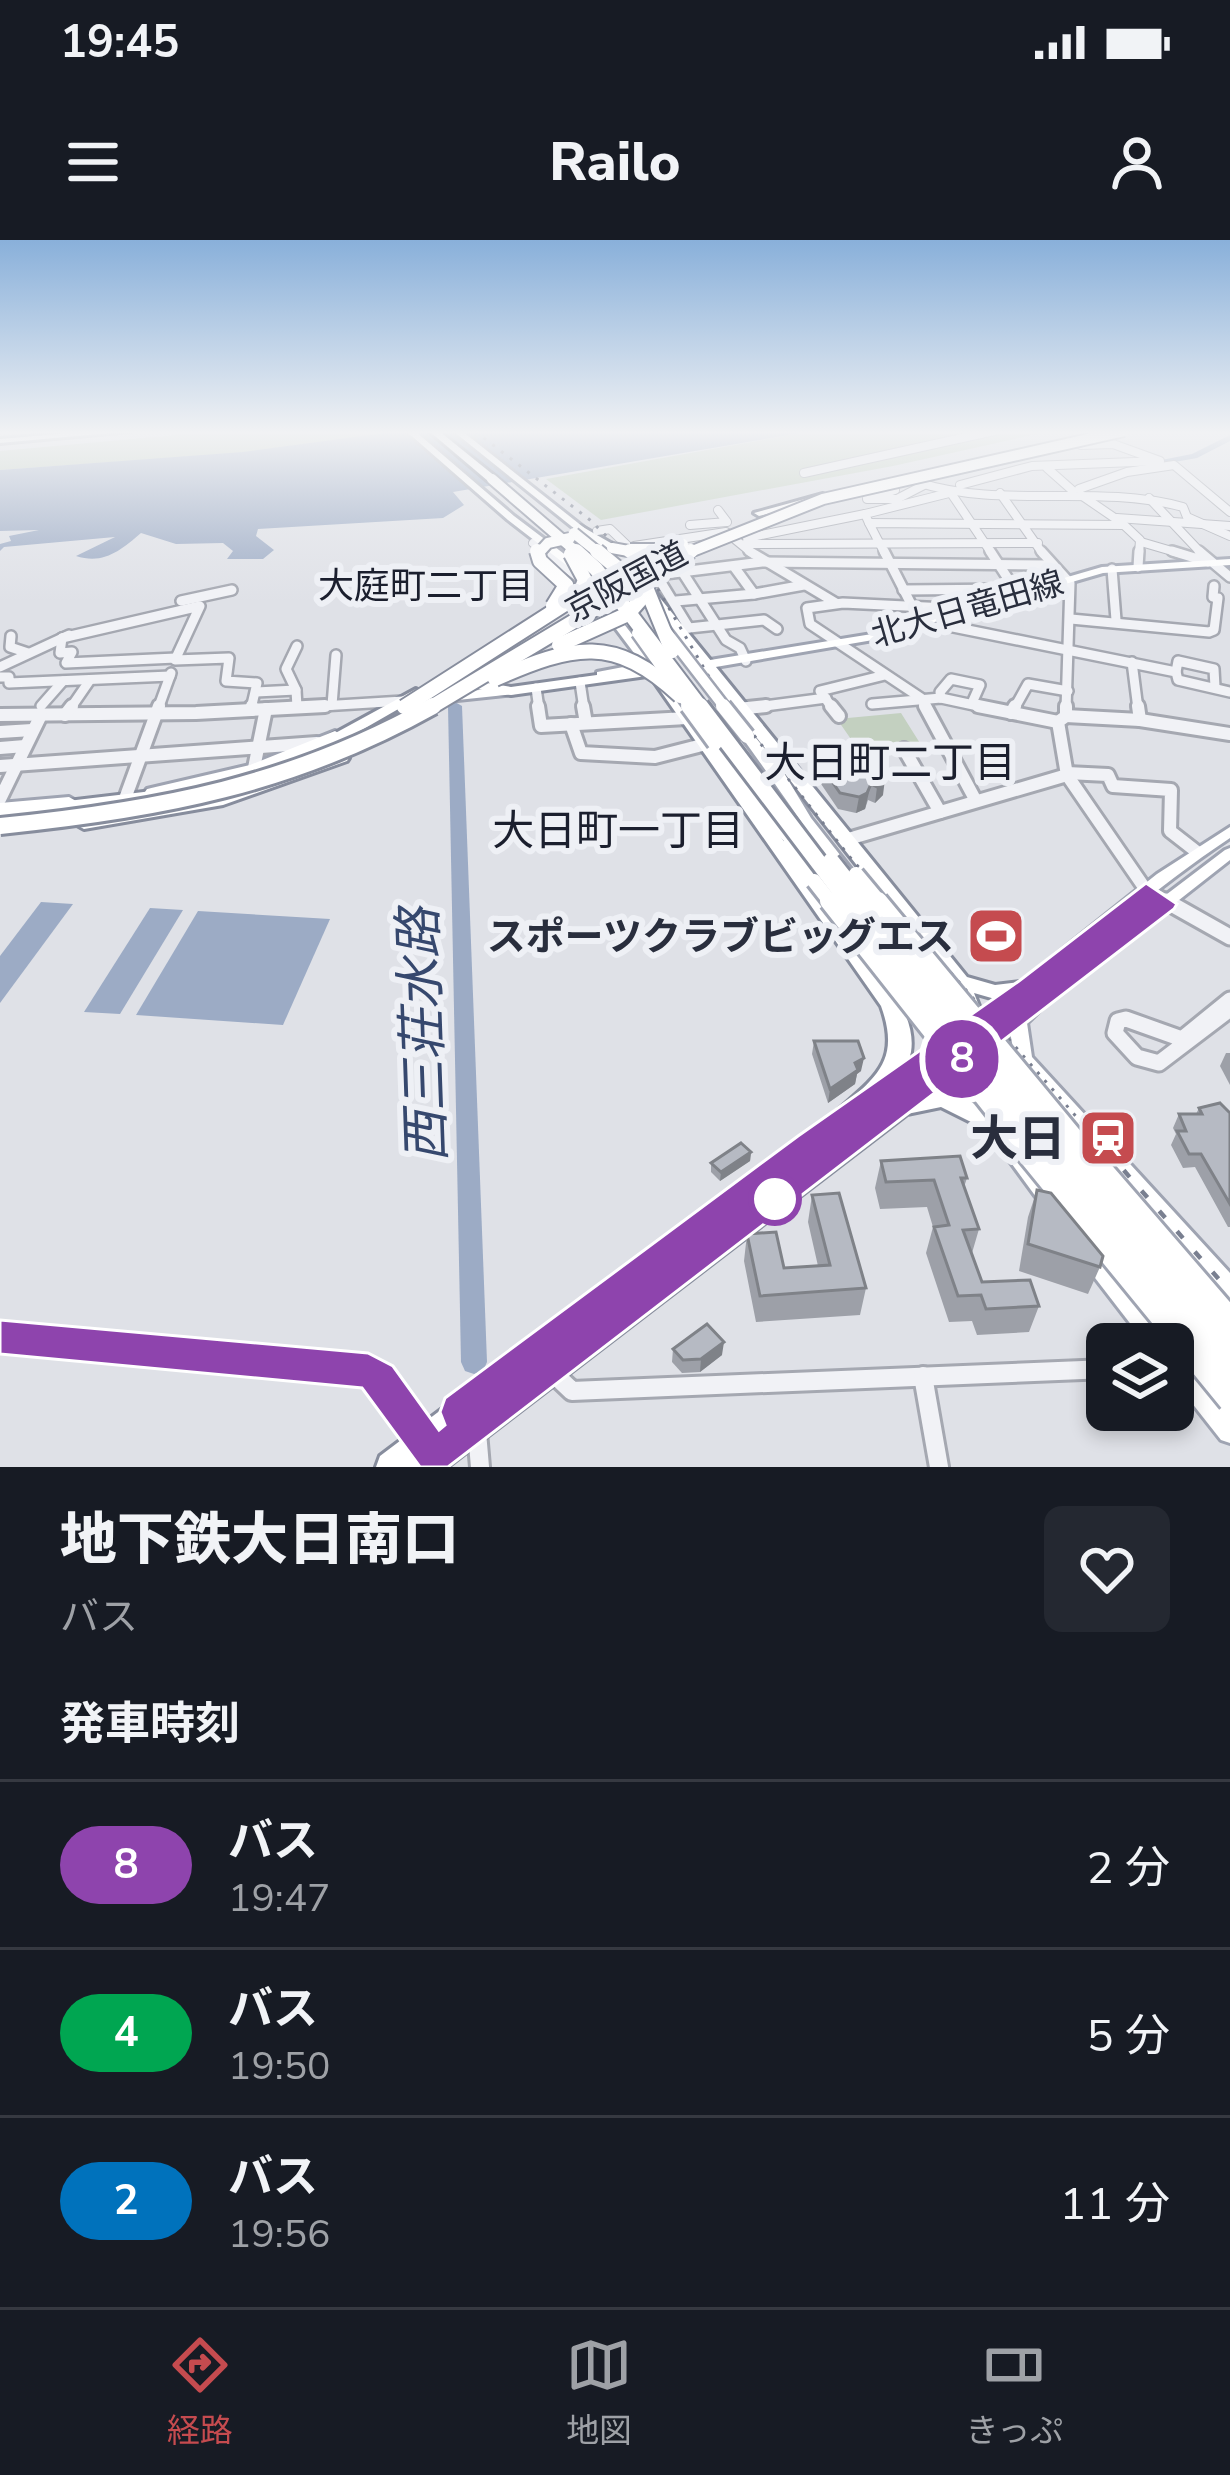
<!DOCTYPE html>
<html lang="ja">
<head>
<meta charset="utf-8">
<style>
  :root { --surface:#171b24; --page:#242831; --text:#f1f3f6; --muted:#9ea1a6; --line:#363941; --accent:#c54b4f }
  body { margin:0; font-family:"Nunito Sans","Noto Sans JP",sans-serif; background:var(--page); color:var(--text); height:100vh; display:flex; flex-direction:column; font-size:45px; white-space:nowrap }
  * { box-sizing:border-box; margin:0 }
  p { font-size:39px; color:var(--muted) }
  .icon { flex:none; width:66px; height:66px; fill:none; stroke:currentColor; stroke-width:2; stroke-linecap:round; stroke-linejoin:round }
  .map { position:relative; height:1227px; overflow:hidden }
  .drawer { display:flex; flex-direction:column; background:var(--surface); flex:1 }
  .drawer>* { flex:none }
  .badge { padding:0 24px; border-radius:39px; font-size:42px; line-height:78px }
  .controls { position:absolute; left:1086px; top:1083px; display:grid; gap:24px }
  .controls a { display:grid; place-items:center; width:108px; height:108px; border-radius:18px; background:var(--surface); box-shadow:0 6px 18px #0003; font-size:60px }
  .map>.badge { position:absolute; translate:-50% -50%; box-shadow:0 0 0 6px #fff }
  h2 { padding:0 60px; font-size:45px; line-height:108px }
  .round { display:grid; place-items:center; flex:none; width:126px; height:126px; border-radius:18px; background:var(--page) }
  .headline { display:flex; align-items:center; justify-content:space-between; height:204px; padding:0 60px }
  h1 { font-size:57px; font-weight:800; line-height:90px }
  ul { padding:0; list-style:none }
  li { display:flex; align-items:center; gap:36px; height:168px; padding:0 60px; border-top:3px solid var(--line) }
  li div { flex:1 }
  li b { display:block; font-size:45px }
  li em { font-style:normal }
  li .badge { min-width:132px; font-weight:700; text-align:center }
  .status { display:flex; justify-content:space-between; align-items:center; height:84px; padding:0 60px; background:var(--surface); direction:ltr }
  .status svg { height:33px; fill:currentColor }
  header { display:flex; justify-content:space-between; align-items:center; height:156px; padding:0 60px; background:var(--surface); font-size:54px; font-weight:800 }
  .tab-bar { display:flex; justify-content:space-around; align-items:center; height:168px; border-top:3px solid var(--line); background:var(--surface); font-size:33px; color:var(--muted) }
  .tab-bar a { display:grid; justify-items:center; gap:6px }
  .tab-bar .current { color:var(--accent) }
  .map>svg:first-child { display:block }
</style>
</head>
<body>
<div class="status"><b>19:45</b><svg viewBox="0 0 49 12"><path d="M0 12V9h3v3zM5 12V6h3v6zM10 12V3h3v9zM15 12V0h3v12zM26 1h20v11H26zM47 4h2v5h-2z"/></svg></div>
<header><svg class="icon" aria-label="menu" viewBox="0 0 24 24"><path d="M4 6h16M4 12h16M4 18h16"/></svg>Railo<svg class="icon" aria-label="person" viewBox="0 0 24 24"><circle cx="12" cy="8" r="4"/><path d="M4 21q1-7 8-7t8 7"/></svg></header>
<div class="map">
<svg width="1230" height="1227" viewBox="0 0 1230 1227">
  <rect width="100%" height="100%" fill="#dfe1e7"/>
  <g fill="#c3d0c0">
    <polygon points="220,191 398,191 256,212 0,230 0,211"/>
    <polygon points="812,191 1050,191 893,226 601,280 546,239"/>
    <polygon points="901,473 923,508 890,509 864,518 837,479"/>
  </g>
  <g fill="#9cabc5">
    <path d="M399 191H812L453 252 464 265 443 278 258 289 256 296 274 310 263 319H227L233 311 223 303 176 304 141 293C121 310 104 325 76 316L115 297 4 307 0 311V304L11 301 9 296 39 290 0 291V230L243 212Z"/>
    <polygon points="41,662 73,664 0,763 0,716"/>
    <polygon points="150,668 183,670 120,774 84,772"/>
    <polygon points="198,671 330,679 283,785 136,775"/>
  </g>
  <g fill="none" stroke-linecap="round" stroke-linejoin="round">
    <g fill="#9cabc5" fill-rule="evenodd">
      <polygon points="1230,195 1230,201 1197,218 1146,227 1141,224 1192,214"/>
      <polygon points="455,462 462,466 487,1122 483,1131 474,1134 465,1131 461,1122 448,466"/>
    </g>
    <g stroke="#a5a8b1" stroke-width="10">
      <g id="minor-far4">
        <polyline points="1047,228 1073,251"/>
        <polyline points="804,233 994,191"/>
        <path d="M917 242C1003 270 1093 243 1183 267L1187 277 1230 296"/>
        <polyline points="960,245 1032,226 1160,221 1113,204 1081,205"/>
        <polyline points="1079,249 1127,232 1174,225 1230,272"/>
        <polyline points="895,250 867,259 897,259 924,245"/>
        <polyline points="951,253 992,314"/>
        <polyline points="1000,253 1043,314"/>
        <polyline points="1081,255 1119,281"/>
        <polyline points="1149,258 1202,314"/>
        <polyline points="1117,278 1230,286"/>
        <polyline points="869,283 865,274 953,252"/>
        <polyline points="690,285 727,282 718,270"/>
        <polyline points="597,291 610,289 636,314"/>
        <polyline points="747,298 865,274"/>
        <polyline points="1141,302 1182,314"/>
        <polyline points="533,303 548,314"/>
        <polyline points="745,304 1038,303"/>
        <polyline points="634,306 726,292 753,314"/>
        <polyline points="885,314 869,283 1124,285 1140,300 1139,314"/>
      </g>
    </g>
    <g stroke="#a5a8b1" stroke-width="14">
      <g id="minor-far3">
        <polyline points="544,311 585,342"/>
        <polyline points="633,311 669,326"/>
        <polyline points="749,311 836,363"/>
        <polyline points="884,311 912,366"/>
        <polyline points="990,311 1018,354"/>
        <polyline points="1041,311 1070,343 1066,469"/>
        <polyline points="1172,311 1208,322"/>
        <polyline points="1199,311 1230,337"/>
        <polyline points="1138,327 1139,311"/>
        <polyline points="735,328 754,354 804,345"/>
        <polyline points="1112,329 1116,380"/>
        <polyline points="683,333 726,400 740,408 746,421"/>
        <polyline points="903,350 1014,349"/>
        <polyline points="181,361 232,350"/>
        <polyline points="676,361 754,354"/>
        <polyline points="946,376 953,387 1176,432 1178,440 1230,452"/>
        <polyline points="1071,379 1209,392 1214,390 1218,358 1213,357 1214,346"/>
        <polyline points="689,388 764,380 777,389"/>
        <polyline points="676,389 689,388 659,339 665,334 762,322 1051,325"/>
        <polyline points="11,396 10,407 28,413"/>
        <polyline points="62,398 200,366 175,420 229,418 226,441 257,443 251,469"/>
        <polyline points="62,398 60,413 72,412 66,423 176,418"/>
        <polyline points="297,406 286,429 296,450 297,467"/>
        <polyline points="1132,422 1138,469"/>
        <polyline points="0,427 69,395"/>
        <polyline points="1176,432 1178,421 1214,429 1215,447"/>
        <polyline points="0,437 9,437 9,443 170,436"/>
        <polyline points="580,442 584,469"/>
        <polyline points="536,448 539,469"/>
        <polyline points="256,452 296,450"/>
        <polyline points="941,458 940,452 951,439 980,445 972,463"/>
        <polyline points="872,464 941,458 992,469"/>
        <polyline points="332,465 336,415"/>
        <polyline points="41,466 63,441"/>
        <polyline points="70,469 90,440"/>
        <polyline points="158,469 171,433"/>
        <polyline points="273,469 403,461"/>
        <polyline points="742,469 826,458"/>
        <polyline points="833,469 820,451 885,435"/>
        <polyline points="927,469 921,458 810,384 807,368 843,363 968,369"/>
        <polyline points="1014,469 1028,444 1068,451"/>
      </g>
    </g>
    <g stroke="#a5a8b1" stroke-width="18">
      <g id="minor-far2">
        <polyline points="538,466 541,486 687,478"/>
        <polyline points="583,466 586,483"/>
        <polyline points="831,466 839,476"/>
        <polyline points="925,466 976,561"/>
        <polyline points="978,466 1058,482"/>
        <polyline points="1066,466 1066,476 1058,482 1067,535 1146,650 1172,664"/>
        <polyline points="1138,466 1140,480"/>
        <polyline points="738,469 766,466"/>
        <polyline points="251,470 252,466"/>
        <polyline points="1011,473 1015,466"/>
        <polyline points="0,475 196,473 325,466"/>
        <polyline points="65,475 72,466"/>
        <polyline points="1066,476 1140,480 1230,494"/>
        <polyline points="571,484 581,513 655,517 706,504"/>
        <polyline points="0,492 32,490"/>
        <polyline points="0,508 25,506"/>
        <polyline points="904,509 940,572"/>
        <polyline points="0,526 317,503"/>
        <polyline points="254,528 266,469"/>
        <polyline points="1067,533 1108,535 1113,546 1171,550 1170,591 1197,612"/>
        <polyline points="126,556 159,466"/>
        <polyline points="0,559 41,475"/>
        <polyline points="845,600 1067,535"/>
      </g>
    </g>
    <g stroke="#a5a8b1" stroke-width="21">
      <g id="minor-far1">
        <polyline points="1166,661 1230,697"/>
        <polyline points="1230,760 1182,799 1126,779 1118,781 1115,793 1137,817 1159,823 1230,769"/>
      </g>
    </g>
    <g stroke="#a5a8b1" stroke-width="24">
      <g id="minor">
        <polyline points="0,1097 368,1131 380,1139 424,1201"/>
        <polyline points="552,1132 572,1151 1107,1129"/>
        <polyline points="923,1136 939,1227"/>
        <polyline points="477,1192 480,1227"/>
      </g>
    </g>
    <g stroke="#9fa4b2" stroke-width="6">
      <g id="major">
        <polygon points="92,191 131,191 0,203 0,199"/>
        <polygon points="406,191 415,191 514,276 600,341 635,383 629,386 624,384 658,428 658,434 650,434 645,427 639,432 597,438 597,432 634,425 637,417 610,381 620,379 592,345 508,280"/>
        <polygon points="453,191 462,191 597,298 597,302 591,302"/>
        <polygon points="1230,319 1230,325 1103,333 873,400 704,429 698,425 704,421 872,394 1102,327"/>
        <polygon points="511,447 517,451 515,454 448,461 442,457 448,453"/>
        <polygon points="335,491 341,495 340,498 259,531 152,556 145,552 147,549 250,525"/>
        <path d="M747 492 752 493 784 533 811 578 851 629 848 632H838C804 588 774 541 741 496Z"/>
        <polygon points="715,499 720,500 767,565 806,608 808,611 803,615 822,641 819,644 809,644 781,605 784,601 762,578 708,503"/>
        <polygon points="69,557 76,561 74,564 0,571 0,563"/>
        <path d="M1230 587V598C1141 657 1063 731 975 793L969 794 963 793 960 788 963 783 1029 736 1157 634Z"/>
        <path d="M1230 608V620L1044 766 1027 783 1032 817 1230 1033V1059L1222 1056 1016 824 1010 792C1001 800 992 811 979 807L976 802 979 797 1225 610Z"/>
        <polygon points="949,795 955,797 958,802 955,807 888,857 881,859 874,857 871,852 874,847 943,797"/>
        <polygon points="986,866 993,869 1061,960 1065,966 1061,972 1054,975 1047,972 979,879 976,874 979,869"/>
        <polygon points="1090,1004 1098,1007 1168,1096 1172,1104 1146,1104 1082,1021 1079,1014 1082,1007"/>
        <polygon points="1173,1109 1181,1112 1230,1171 1230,1203 1221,1200 1173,1139"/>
      </g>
    </g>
    <g stroke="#878d9d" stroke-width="6">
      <g id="highway">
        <polygon points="429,191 439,191 496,237 496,241 488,241"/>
        <polygon points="823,254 828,257 827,259 759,276 754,273"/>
        <polygon points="581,286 616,306 618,308 608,310 577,291 575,289"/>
        <polygon points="648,353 656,353 967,737 995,745 1028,741 1035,743 1038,748 1035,753 995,759 974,753 981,771 978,776 962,776 950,744 648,359"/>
        <polygon points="478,419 485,423 469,436 470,440 511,447 654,427 661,431 654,435 511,455 459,446 454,435 456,432"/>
        <path d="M660 436 665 437 898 759C907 775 914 794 911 812 901 862 792 932 751 964L962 808 970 806 978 808 981 814 978 820 938 850 951 852 999 876 1003 883 999 890 991 892 941 867 907 874 447 1227H376L380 1216 837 871C876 837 901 821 881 766L653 440Z"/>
        <polygon points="416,449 423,453 421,456 320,514 254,538 248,540 240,535 242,532 308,508"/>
        <polygon points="341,513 349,518 347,521 223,565 84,589 75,584 84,579 214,556"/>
        <polygon points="169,549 177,554 175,558 0,579 0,569"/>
      </g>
    </g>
    <use href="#minor-far4" stroke="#f1f2f6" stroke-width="8"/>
    <use href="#minor-far3" stroke="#f1f2f6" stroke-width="9"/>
    <use href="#minor-far2" stroke="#f1f2f6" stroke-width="12"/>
    <use href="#minor-far1" stroke="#f1f2f6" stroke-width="15"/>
    <use href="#minor" stroke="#f1f2f6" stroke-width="18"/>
    <use href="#major" fill="#fff" fill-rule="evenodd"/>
    <use href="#highway" fill="#fff" fill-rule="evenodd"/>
    <polyline stroke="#797f90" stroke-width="3" stroke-dasharray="3 8" stroke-linecap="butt" points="475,191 590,280 655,344 712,442 849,616 1108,913"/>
    <polyline stroke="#797f90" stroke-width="4.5" stroke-dasharray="9 18" stroke-linecap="butt" points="1106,910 1230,1052"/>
    <g stroke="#9fa4b2" stroke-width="15" stroke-linecap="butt">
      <g id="major-bridge-far3">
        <polyline points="665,390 726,469"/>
        <polyline points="637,393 691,469"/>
      </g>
    </g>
    <g stroke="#9fa4b2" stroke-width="20" stroke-linecap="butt">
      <g id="major-bridge-far2">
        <polyline points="688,466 715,503"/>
        <polyline points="723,466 747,496"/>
        <polyline points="856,634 881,664"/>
        <polyline points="814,641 832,664"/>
      </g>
    </g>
    <g stroke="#9fa4b2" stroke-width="24" stroke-linecap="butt">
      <g id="major-bridge-far1">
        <polyline points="829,661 1028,913"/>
        <polyline points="878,661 1087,913"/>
      </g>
    </g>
    <g stroke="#9fa4b2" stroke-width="28" stroke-linecap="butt">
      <g id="major-bridge">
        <polyline points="1025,910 1230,1161"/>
        <polyline points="1084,910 1230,1079"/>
      </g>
    </g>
    <g stroke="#878d9d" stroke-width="14" stroke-linecap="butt">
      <g id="highway-bridge-far4">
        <polyline points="492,239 579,314"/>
        <polyline points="574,293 600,314"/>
        <polyline points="612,308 645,314 683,304"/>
        <polyline points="538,314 548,303 570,298"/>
        <polyline points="685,314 823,259 1124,191"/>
      </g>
    </g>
    <g stroke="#878d9d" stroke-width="18" stroke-linecap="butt">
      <g id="highway-bridge-far3">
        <polyline points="537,311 540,321 566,345 553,366"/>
        <polyline points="576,311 596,329 702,469"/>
        <polyline points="630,311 655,311"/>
        <polyline points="645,345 672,411"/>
        <polyline points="559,405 628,374 642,358 633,341 597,311"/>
        <path d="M495 439C573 405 614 394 680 456"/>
        <polyline points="404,467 579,355 585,340 571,314"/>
        <polyline points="428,469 691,311"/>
      </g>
    </g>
    <g stroke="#878d9d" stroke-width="22" stroke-linecap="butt">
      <g id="highway-bridge-far2">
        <polyline points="700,466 850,664"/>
        <path d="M0 586C159 570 292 545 433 466"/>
        <polyline points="831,621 865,664"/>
      </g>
    </g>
    <g stroke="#878d9d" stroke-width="27" stroke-linecap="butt">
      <g id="highway-bridge-far1">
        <polyline points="848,661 1045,913"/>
        <polyline points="862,661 990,825 1066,913"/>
      </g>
    </g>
    <g stroke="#878d9d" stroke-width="33" stroke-linecap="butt">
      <g id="highway-bridge">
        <polyline points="1043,910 1230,1134"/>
        <polyline points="1064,910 1230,1101"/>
      </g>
    </g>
    <use href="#major-bridge-far3" stroke="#fff" stroke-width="10"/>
    <use href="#major-bridge-far2" stroke="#fff" stroke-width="14"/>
    <use href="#major-bridge-far1" stroke="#fff" stroke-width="18"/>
    <use href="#major-bridge" stroke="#fff" stroke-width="22"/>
    <use href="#highway-bridge-far4" stroke="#fff" stroke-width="10"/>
    <use href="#highway-bridge-far3" stroke="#fff" stroke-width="14"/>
    <use href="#highway-bridge-far2" stroke="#fff" stroke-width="16"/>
    <use href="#highway-bridge-far1" stroke="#fff" stroke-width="21"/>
    <use href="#highway-bridge" stroke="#fff" stroke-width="27"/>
  </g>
  <g fill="#9da0a8">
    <polygon points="819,523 879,529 883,555 875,563 868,560 865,569 856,573 838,569 817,538"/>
    <polygon points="814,801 861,831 857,834 855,844 828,863 812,814"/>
    <polygon points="1226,813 1230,813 1230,845 1220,826"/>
    <polygon points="1199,868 1230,873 1230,987 1228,987 1195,927 1183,928 1171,905 1176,894 1173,888 1179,874 1196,874"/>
    <polygon points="751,912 750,921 720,941 711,932 711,923"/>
    <polygon points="881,921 967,938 964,947 979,989 972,1013 982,1042 1039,1066 1029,1092 977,1095 972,1081 949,1082 926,1013 933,987 927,967 880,969 875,948"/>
    <polygon points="1037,950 1100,1027 1088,1054 1019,1031 1028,977"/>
    <polygon points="812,955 866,1048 860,1075 756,1082 744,1021 747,994 784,1028 818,1026 808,982"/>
    <polygon points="673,1109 722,1115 700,1132 682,1133 672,1122"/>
  </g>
  <g fill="#7f8288">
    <polygon points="885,539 883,555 875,563 877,547"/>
    <polygon points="871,544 865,569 856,573 859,557"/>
    <polygon points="864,818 861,831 857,834 855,844 828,863 830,849 855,823"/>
    <polygon points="751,912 750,921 720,941 721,932"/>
    <polygon points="724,1102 722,1115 700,1132 701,1119"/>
  </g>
  <g fill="#b6bac3" stroke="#7f8288" stroke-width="3">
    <polygon points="835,517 879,529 885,539 877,547 871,544 867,553 859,557 840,553 819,523 827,525"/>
    <polygon points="814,801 858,801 864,818 855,823 858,830 830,849"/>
    <polygon points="1220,863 1230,873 1230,964 1201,914 1189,914 1177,891 1186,891 1179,874 1202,874 1199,868"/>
    <polygon points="741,903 751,912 721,932 711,923"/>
    <polygon points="960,916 967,938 961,938 979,989 963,990 982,1042 1030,1040 1039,1066 986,1069 981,1055 958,1056 934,987 949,985 934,940 886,942 881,921"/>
    <polygon points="1037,950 1051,953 1103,1016 1100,1027 1028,1004"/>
    <polygon points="839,953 866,1048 760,1056 747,994 776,992 784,1028 830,1025 812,955"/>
    <polygon points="707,1084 724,1102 701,1119 683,1120 673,1109"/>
  </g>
  <linearGradient id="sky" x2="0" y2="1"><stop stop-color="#89b0da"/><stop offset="0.53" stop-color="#f1f2f4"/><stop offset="1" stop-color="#f1f2f4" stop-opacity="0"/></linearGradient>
  <rect width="1230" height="363" fill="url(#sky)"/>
  <polygon fill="#8e44ad" stroke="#fff" stroke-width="3" points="1146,643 1177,664 1174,669 448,1227 420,1227 362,1148 0,1114 0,1080 368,1113 393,1126 439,1190 445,1185 440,1172 445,1158 798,896 1019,741"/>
  <defs>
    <g id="stadium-square" transform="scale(3)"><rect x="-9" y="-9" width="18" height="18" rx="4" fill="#c54b4f" stroke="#eef0f5"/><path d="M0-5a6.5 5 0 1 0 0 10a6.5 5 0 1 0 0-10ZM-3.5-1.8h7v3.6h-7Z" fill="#fff"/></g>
    <g id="station-square" transform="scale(3)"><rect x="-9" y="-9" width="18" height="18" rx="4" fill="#c54b4f" stroke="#eef0f5"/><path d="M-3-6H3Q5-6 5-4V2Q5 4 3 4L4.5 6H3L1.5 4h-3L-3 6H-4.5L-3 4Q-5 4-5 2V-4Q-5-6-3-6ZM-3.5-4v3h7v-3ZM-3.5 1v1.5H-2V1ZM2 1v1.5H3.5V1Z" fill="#fff"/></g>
  </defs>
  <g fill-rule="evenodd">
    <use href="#stadium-square" x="996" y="696"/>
    <use href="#station-square" x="1108" y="898"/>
  </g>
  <circle fill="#fff" stroke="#8e44ad" stroke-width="6" cx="775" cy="959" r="24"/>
  <g text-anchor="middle" stroke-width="12" stroke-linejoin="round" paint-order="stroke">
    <g font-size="33" fill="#292e3d" stroke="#eef0f5">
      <text transform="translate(626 341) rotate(-28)" y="12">京阪国道</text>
      <text transform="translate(967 368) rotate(-16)" y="12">北大日竜田線</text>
    </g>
    <g font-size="36" fill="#1b1f2e" stroke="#eef0f5">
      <text x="426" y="358">大庭町二丁目</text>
    </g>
    <g font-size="39" font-weight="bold" fill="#292e3d" stroke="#eef0f5" text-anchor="end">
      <text x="954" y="710">スポーツクラブビッグエス</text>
    </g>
    <g font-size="42" fill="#1b1f2e" stroke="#eef0f5">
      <text x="890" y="537">大日町二丁目</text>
      <text x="618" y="605">大日町一丁目</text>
    </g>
    <g font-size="48" font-weight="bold" fill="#292e3d" stroke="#eef0f5" text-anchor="end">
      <text x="1066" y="915">大日</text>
    </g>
    <g font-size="51" font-style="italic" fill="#36486e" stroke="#eef0f5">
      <text transform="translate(422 795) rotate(-92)" y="18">西三荘水路</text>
    </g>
  </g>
</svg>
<div class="controls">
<a><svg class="icon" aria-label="layers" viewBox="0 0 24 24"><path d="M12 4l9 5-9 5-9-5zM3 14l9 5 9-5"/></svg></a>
</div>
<b class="badge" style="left:962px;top:819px;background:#8e44ad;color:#fff">8</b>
</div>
<section class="drawer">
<div class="headline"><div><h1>地下鉄大日南口</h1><p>バス</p></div><a class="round"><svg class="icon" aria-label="heart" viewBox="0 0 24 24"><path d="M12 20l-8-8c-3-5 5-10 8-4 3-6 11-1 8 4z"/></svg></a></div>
<h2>発車時刻</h2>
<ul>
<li><span class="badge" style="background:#8e44ad;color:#fff">8</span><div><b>バス</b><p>19:47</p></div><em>2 分</em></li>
<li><span class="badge" style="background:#00a651;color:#fff">4</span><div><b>バス</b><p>19:50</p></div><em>5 分</em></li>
<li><span class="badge" style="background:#0072bc;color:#fff">2</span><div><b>バス</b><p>19:56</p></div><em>11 分</em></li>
</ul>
</section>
<nav class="tab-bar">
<a class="current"><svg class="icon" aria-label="directions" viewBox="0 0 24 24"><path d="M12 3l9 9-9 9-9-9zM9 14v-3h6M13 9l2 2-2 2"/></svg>経路</a>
<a><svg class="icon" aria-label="map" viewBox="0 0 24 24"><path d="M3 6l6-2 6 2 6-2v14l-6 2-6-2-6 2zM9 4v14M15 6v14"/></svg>地図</a>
<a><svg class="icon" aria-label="tickets" viewBox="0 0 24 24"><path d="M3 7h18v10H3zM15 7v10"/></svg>きっぷ</a>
</nav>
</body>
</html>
